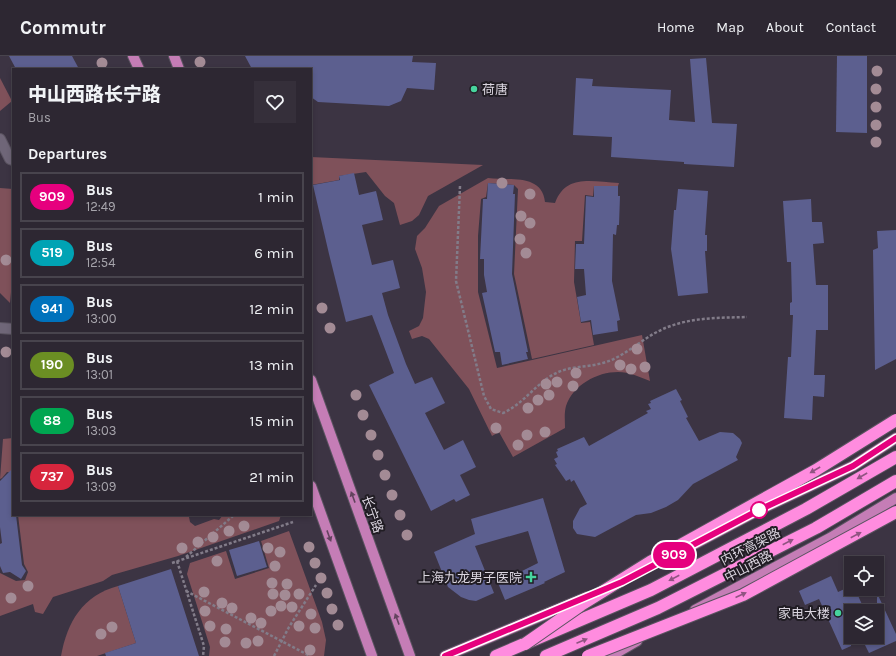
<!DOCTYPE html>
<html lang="en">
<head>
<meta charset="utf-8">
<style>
  :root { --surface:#2d2732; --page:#352f3a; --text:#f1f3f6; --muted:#a7a5ac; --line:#48444d }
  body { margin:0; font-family:Karla,"Noto Sans SC",sans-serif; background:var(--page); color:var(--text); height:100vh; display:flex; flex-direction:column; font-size:15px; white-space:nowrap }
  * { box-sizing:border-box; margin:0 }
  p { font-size:13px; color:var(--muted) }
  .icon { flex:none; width:22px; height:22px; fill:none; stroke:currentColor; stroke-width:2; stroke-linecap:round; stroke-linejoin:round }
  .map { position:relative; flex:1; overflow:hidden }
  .details { position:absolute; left:12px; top:12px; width:300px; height:448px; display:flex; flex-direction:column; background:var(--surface); border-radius:0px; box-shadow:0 2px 6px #0003,0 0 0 1px var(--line) }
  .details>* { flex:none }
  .badge { padding:0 8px; border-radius:13px; font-size:14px; line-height:26px }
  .controls { position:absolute; left:844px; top:500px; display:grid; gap:8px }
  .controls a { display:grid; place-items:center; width:40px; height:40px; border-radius:0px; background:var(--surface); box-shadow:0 2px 6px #0003,0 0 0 1px var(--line); font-size:20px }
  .map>.badge { position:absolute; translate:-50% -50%; box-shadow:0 0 0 2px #fff }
  h2 { padding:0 16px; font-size:15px; line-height:36px }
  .round { display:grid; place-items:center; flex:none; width:42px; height:42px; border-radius:0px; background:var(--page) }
  .head { display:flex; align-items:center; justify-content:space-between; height:68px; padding:0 16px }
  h1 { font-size:19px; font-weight:800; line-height:30px }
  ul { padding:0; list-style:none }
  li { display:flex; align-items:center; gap:12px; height:50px; margin:0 8px 6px; padding:0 8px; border:2px solid var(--line); border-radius:0px }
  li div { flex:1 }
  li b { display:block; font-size:15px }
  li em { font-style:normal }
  li .badge { min-width:44px; font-weight:700; text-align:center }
  header { display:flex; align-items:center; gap:24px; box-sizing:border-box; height:56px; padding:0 20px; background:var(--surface); border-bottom:1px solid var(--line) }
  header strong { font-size:19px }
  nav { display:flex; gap:22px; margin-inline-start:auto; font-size:14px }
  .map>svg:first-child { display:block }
</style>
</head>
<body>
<header>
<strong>Commutr</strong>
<nav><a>Home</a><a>Map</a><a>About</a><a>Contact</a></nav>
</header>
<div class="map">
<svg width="896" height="600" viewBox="0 0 896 600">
  <rect width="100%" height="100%" fill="#3c3443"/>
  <g fill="#7f515a">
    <polygon points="0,22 12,45 0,55"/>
    <polygon points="311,101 483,109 428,140 419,159 412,165 400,169 394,147 385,140 366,116 339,120 339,124 311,129"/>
    <path d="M488 122C509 125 542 117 545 146L555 147C566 117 593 126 619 127L618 130H594L593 140 585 139 582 185H575L574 226 581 267 590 266 594 289 532 303 514 218 518 133 514 129 488 127 486 141 481 143 478 180V236L497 312 642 279 650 325C640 321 629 316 618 316 597 316 573 329 566 350 564 357 565 365 565 372L513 401 499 376 492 380 469 333 429 283 422 280 412 283 409 275 419 270 423 262 426 236 422 212 415 193 417 180 425 172 439 150Z"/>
    <polygon points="0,132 13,133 13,214 10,247 0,237"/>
    <polygon points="13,382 13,417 7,416 2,422 0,423 3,383"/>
    <polygon points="18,459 190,459 189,461 190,466 195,470 214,463 219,464 223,459 281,459 279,465 178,500 112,519 103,525 53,541 43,558 35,556 33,548 0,560 0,517 16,525 25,524 28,516 24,508"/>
    <polygon points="289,475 322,566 326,584 324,600 209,600 210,591 187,518 190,507 226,495 235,523 269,512 261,485"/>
    <path d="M118 530 136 587 97 600H61C67 566 83 539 118 530Z"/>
  </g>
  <g fill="#5c5f8f">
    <polygon points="9,0 72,0 79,13 16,13"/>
    <polygon points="245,0 413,0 412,6 436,7 434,34 407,32 401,45 389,50 318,46 311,41 311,13 252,13"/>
    <polygon points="837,0 867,0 867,77 836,76"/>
    <polygon points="706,2 712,67 737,68 734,111 684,108 684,106 611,101 612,81 573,79 576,22 593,23 592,30 671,34 669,64 695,66 690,3"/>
    <polygon points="354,117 359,139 376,135 383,164 362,169 372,209 393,204 400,232 382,237 388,259 406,308 415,328 432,321 445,347 425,357 444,394 463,384 476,411 460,419 470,439 456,446 454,443 431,455 369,329 394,317 372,259 346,266 329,198 313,129 340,124 339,120"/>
    <polygon points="488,127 514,129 513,138 515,138 512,218 528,296 526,296 528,303 502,309 500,296 495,296 482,237 487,236 484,219 484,203 480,203 483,143 487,143"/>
    <polygon points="594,130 618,130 618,140 620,140 619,169 617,169 616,179 613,178 612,225 620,264 617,265 618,275 593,279 591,264 581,266 577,241 586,239 584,213 575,213 576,188 584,188 586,140 594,141"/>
    <polygon points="678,133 708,135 705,179 707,179 707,195 705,195 708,237 678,240 671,193 674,154 676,154"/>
    <polygon points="811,143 812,166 822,166 824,187 813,188 816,229 828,229 828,274 816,274 814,319 825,319 824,341 813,340 812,364 784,362 788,301 791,301 793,259 790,259 790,247 792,246 791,206 787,206 783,145"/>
    <polygon points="896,174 896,303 875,314 873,194 878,192 877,175"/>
    <polygon points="676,333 682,344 680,345 688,361 686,362 699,385 720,376 733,377 740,383 742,387 736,401 738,404 693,428 678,444 666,451 651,457 636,459 595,481 577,478 573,472 573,465 580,452 587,448 574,424 571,426 570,423 566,425 555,409 557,408 554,403 558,401 556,396 558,395 557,393 584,381 589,390 648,357 646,355 651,353 648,348 651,347 650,345"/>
    <polygon points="13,412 13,459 16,459 22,509 26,515 21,523 10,516 3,517 0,510 0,488 2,487 0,471 0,425"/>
    <polygon points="543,442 565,516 544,526 545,527 505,544 498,527 538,507 528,475 475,490 494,537 476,545 469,544 461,541 448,531 434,496 475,478 471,463"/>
    <polygon points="259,485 267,511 237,520 229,494"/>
    <polygon points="171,513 199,600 106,600 105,597 136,587 118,530"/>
    <polygon points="831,520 838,536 851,530 851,533 855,533 865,555 851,555 851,590 842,594 819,543 805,549 799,535"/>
    <polygon points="877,537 896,578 896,585 869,597 861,581 877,581"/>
  </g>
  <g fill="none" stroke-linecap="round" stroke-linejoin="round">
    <g stroke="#5a5360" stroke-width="12">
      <g id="street">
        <polyline points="0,83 10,103 13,104"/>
        <polyline points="0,272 13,273"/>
      </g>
    </g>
    <g stroke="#5a5360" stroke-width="12">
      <g id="primary">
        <polyline points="133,0 139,13"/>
        <polyline points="174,0 179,13"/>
        <polyline points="311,324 410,600"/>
        <polyline points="311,430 372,600"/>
        <polyline points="687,492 759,454 853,410 896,382"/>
        <polyline points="695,554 830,482 896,442"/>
        <polyline points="445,600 587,541"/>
        <polyline points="611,600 637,585"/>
      </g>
    </g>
    <g stroke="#5a5360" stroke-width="14">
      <g id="highway">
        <polyline points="496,600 651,534 806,453 896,401"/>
        <polyline points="546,600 658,552 816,472 896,425"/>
      </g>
    </g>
    <g stroke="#827c89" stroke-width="2.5" stroke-dasharray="3 2" stroke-linecap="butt">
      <path d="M460 130 456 225 484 340 491 353 503 357C521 349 532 333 548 322 567 308 585 313 606 306 624 300 639 286 655 277 684 261 715 262 747 261"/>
      <polyline points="186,501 234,459"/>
      <polyline points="177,505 204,590 203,600"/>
      <polyline points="172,507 293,466"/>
      <polyline points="186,535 310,600"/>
      <polyline points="274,600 289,571 316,529"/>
    </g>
    <use href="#street" stroke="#6f6678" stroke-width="10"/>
    <use href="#primary" stroke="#c57db6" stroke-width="10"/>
    <use href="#highway" stroke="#ff8cdf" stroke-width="12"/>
    <g stroke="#5a5360" stroke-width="14" stroke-linecap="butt">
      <g id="highway-bridge">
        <polyline points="525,588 581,549 650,506 816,414 896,364"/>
        <polyline points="588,600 743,539 896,456"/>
      </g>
    </g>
    <use href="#highway-bridge" stroke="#ff8cdf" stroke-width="12"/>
  </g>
  <g fill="#a38b95">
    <circle cx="200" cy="6" r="5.5"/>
    <circle cx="102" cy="7" r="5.5"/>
    <circle cx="877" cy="15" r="5.5"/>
    <circle cx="876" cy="33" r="5.5"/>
    <circle cx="876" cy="51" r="5.5"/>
    <circle cx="876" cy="69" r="5.5"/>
    <circle cx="876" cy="86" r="5.5"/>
    <circle cx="502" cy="127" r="5.5"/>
    <circle cx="530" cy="138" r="5.5"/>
    <circle cx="521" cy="160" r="5.5"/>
    <circle cx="530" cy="167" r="5.5"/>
    <circle cx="520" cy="183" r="5.5"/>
    <circle cx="526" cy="197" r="5.5"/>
    <circle cx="6" cy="204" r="5.5"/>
    <circle cx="322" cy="252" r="5.5"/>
    <circle cx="330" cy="272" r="5.5"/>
    <circle cx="637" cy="293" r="5.5"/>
    <circle cx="6" cy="296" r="5.5"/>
    <circle cx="620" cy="309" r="5.5"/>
    <circle cx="645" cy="311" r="5.5"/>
    <circle cx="631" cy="313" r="5.5"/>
    <circle cx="576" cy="317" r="5.5"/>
    <circle cx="557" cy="326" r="5.5"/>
    <circle cx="546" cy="328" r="5.5"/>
    <circle cx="573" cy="330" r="5.5"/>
    <circle cx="356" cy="339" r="5.5"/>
    <circle cx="549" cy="339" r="5.5"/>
    <circle cx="538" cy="344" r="5.5"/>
    <circle cx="528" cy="352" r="5.5"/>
    <circle cx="363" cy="359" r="5.5"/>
    <circle cx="496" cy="372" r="5.5"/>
    <circle cx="545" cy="376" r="5.5"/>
    <circle cx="371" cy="379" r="5.5"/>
    <circle cx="527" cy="379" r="5.5"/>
    <circle cx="518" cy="389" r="5.5"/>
    <circle cx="378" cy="399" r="5.5"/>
    <circle cx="385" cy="419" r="5.5"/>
    <circle cx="392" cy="439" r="5.5"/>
    <circle cx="400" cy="459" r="5.5"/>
    <circle cx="244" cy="470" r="5.5"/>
    <circle cx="229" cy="475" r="5.5"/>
    <circle cx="407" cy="479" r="5.5"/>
    <circle cx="213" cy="481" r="5.5"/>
    <circle cx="198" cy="486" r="5.5"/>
    <circle cx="309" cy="491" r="5.5"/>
    <circle cx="182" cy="492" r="5.5"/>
    <circle cx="268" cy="492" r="5.5"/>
    <circle cx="280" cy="496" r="5.5"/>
    <circle cx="217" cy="505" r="5.5"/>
    <circle cx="315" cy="507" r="5.5"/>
    <circle cx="275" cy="510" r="5.5"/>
    <circle cx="321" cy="522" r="5.5"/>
    <circle cx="272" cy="527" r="5.5"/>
    <circle cx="287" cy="528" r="5.5"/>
    <circle cx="28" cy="530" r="5.5"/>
    <circle cx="204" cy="536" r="5.5"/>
    <circle cx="327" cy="537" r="5.5"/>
    <circle cx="273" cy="538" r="5.5"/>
    <circle cx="299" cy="538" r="5.5"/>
    <circle cx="285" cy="539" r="5.5"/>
    <circle cx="11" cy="542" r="5.5"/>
    <circle cx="222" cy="547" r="5.5"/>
    <circle cx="281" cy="550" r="5.5"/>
    <circle cx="292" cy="551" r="5.5"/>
    <circle cx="232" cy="552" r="5.5"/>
    <circle cx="332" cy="553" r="5.5"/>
    <circle cx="205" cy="555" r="5.5"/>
    <circle cx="271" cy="555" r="5.5"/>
    <circle cx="311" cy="558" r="5.5"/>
    <circle cx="251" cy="562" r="5.5"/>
    <circle cx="261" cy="567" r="5.5"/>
    <circle cx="338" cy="569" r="5.5"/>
    <circle cx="210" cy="570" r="5.5"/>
    <circle cx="299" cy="570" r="5.5"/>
    <circle cx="112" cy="571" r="5.5"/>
    <circle cx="315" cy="572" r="5.5"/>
    <circle cx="226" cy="573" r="5.5"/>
    <circle cx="101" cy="578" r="5.5"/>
    <circle cx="258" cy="585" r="5.5"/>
    <circle cx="225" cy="586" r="5.5"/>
    <circle cx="246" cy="587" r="5.5"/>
    <circle cx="310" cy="594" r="5.5"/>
  </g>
  <defs><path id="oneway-solid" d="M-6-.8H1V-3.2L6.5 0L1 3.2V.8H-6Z"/></defs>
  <g fill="#905482">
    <use href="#oneway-solid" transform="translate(815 414) rotate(150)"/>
    <use href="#oneway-solid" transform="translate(862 420) rotate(150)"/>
    <use href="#oneway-solid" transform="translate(856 479) rotate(-28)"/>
    <use href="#oneway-solid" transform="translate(788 486) rotate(-27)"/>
    <use href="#oneway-solid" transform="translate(674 522) rotate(152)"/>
    <use href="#oneway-solid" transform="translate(741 539) rotate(-24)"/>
    <use href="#oneway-solid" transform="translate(582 585) rotate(-23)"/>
  </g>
  <g fill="#63435e">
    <use href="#oneway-solid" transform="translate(353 441) rotate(-110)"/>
    <use href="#oneway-solid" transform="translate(329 480) rotate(70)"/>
    <use href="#oneway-solid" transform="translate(397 563) rotate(-110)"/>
  </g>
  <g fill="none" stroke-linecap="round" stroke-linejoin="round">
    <g stroke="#fff" stroke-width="9">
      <polyline id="line" points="445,600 622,526 759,454 853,410 896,382"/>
    </g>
    <use href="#line" stroke="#e6007e" stroke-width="6"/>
  </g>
  <g fill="#47d49e" stroke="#211d24" stroke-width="1.5">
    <circle cx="474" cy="33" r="4"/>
    <path d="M529 515h4v4h4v4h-4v4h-4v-4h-4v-4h4z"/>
    <circle cx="838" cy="557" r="4"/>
  </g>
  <circle fill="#fff" stroke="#e6007e" stroke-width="2" cx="759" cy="454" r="8"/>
  <g text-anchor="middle" stroke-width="4" stroke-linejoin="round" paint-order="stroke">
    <g font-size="13" fill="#dad5df" stroke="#211d24" text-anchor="end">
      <text x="482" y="38" text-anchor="start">荷唐</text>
      <text x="522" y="526">上海九龙男子医院</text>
      <text x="830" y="562">家电大楼</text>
    </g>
    <g font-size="13" fill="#dad5df" stroke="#211d24">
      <text transform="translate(373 458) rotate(70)" y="5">长宁路</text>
      <text transform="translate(750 490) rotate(-27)" y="5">内环高架路</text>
      <text transform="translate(748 510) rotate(-28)" y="5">中山西路</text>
    </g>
  </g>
</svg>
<div class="controls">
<a><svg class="icon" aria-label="locate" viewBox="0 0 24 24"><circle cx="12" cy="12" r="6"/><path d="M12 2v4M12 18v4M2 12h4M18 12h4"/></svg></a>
<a><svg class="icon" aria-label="layers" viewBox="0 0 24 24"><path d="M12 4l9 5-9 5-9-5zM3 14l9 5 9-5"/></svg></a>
</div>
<b class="badge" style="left:674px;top:499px;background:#e6007e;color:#fff">909</b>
<section class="details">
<div class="head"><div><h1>中山西路长宁路</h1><p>Bus</p></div><a class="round"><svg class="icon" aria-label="heart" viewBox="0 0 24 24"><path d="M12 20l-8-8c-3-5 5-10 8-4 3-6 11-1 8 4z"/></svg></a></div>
<h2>Departures</h2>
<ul>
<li><span class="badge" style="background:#e6007e;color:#fff">909</span><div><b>Bus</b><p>12:49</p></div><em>1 min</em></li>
<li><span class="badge" style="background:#00a3b4;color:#fff">519</span><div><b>Bus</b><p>12:54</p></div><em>6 min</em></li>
<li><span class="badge" style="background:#0072bc;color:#fff">941</span><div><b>Bus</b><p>13:00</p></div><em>12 min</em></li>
<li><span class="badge" style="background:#6b8e23;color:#fff">190</span><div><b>Bus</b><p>13:01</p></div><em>13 min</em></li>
<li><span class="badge" style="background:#00a651;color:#fff">88</span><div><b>Bus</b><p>13:03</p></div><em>15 min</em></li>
<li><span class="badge" style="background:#d7263d;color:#fff">737</span><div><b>Bus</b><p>13:09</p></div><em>21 min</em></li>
</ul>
</section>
</div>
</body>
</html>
